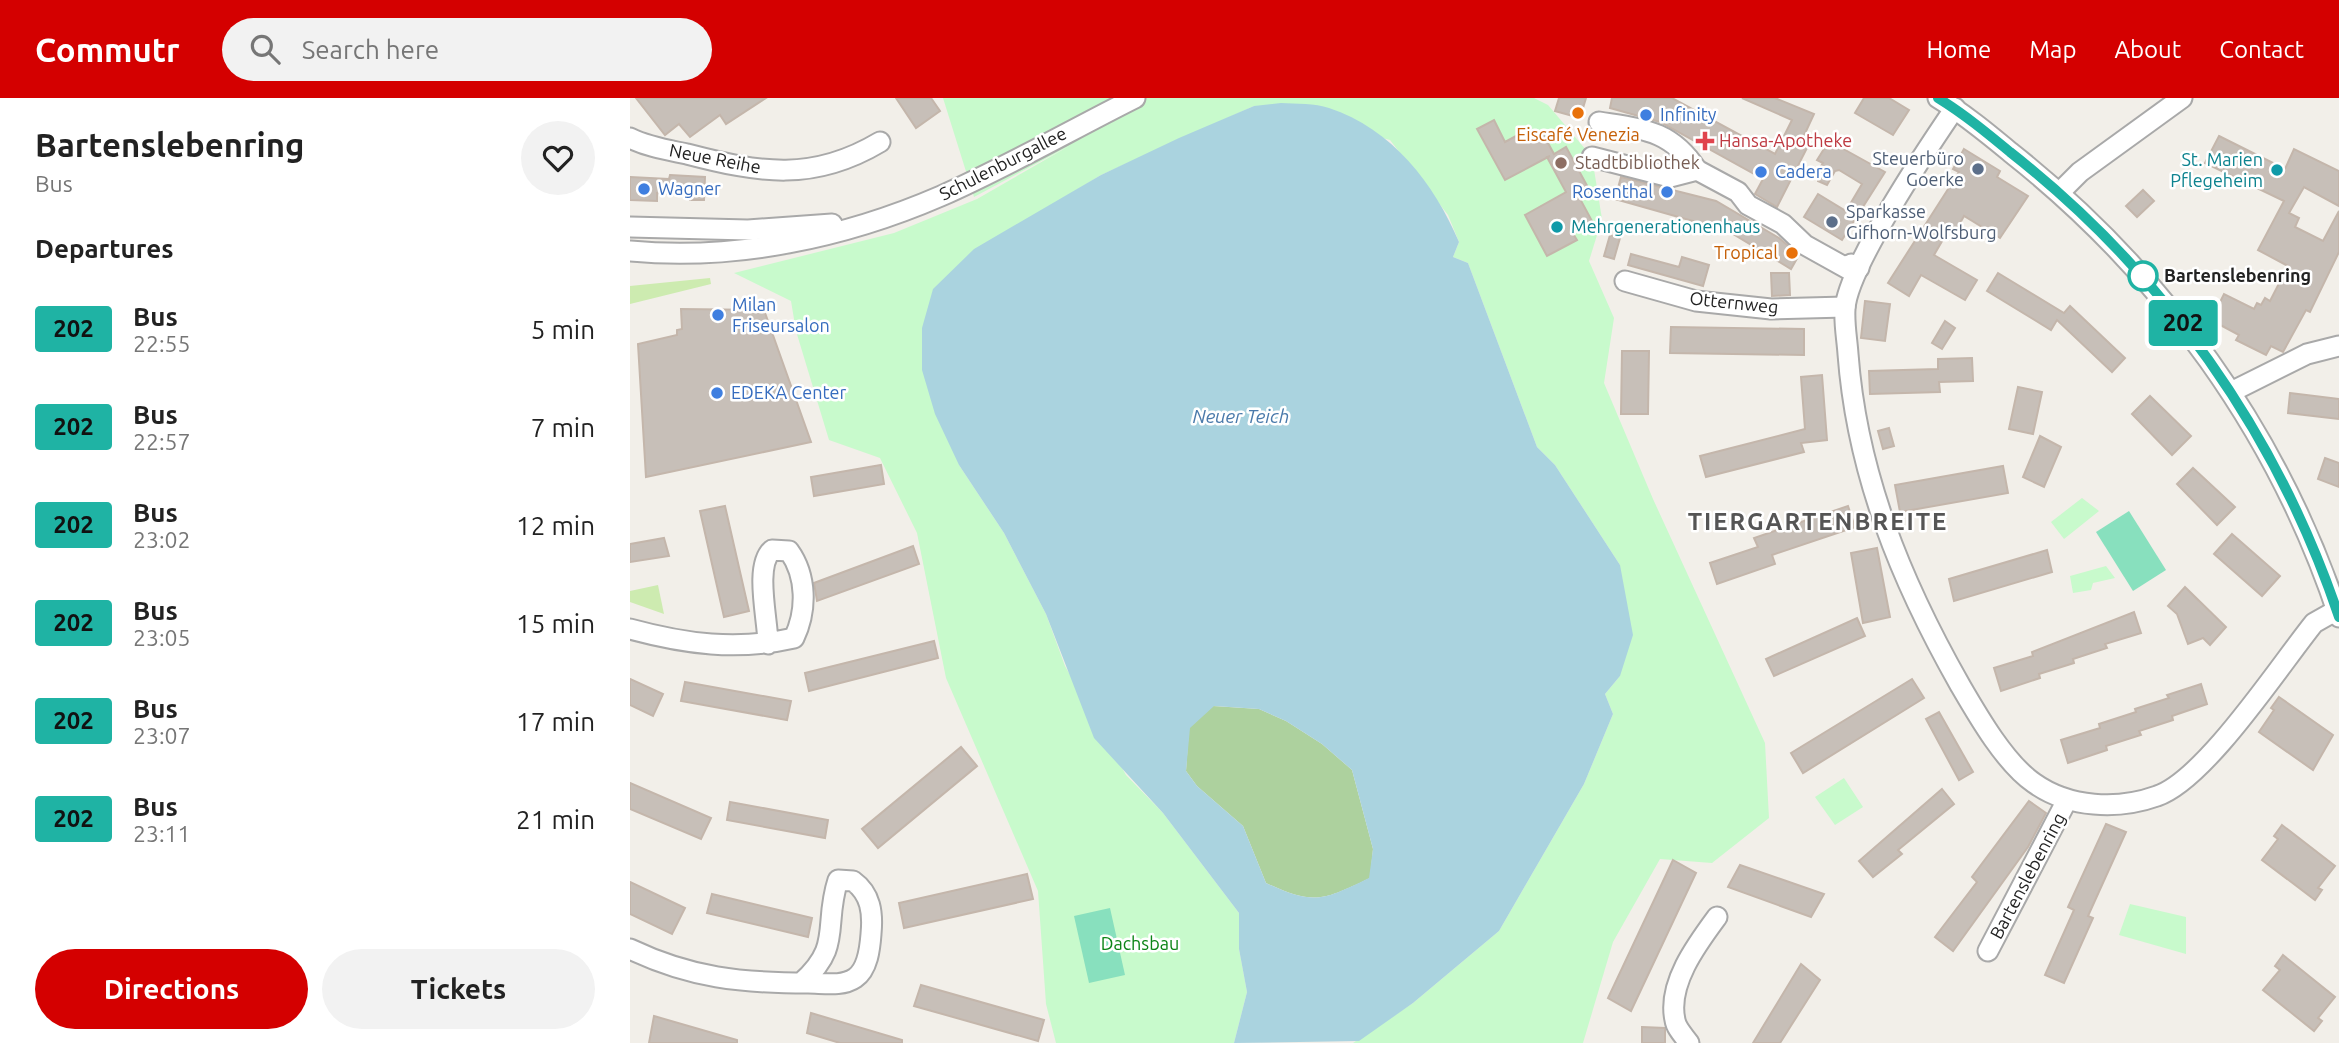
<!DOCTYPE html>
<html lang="en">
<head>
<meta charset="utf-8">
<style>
  :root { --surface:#fff; --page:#f2f2f2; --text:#222; --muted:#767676; --accent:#d40000 }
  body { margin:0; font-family:Ubuntu,sans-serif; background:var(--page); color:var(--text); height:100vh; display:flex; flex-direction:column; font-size:26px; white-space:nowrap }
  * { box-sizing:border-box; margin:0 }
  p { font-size:23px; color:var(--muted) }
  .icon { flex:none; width:38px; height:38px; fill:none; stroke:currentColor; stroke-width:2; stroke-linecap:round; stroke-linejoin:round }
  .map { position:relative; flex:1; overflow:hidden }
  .drawer { display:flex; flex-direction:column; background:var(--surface); width:630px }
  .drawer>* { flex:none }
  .badge { padding:0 14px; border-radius:5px; font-size:24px; line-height:46px }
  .map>.badge { position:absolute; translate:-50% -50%; box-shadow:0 0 0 4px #fff }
  h2 { padding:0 35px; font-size:26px; line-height:63px }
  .round { display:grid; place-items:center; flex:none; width:74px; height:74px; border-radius:37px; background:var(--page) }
  .overview { display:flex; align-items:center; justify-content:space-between; height:119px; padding:0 35px }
  h1 { font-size:33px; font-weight:700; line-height:52px }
  .button { display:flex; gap:14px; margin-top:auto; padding:14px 35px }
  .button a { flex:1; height:80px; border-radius:42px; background:var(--accent); color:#fff; font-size:28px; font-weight:700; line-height:80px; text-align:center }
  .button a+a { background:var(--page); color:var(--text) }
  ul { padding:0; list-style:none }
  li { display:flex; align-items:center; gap:21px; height:98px; padding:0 35px }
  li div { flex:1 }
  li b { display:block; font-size:26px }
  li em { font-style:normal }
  li .badge { min-width:77px; font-weight:700; text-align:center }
  header { display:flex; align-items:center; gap:42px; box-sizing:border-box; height:98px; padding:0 35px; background:var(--accent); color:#fff }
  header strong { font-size:33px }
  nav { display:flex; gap:38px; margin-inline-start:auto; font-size:24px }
  .search { width:490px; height:63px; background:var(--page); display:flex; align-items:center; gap:18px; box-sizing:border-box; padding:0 24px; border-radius:38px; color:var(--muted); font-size:26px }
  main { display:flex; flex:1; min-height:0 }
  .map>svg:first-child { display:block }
</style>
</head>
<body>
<header>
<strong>Commutr</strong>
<div class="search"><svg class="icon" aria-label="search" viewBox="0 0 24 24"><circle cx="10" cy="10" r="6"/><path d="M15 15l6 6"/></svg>Search here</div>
<nav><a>Home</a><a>Map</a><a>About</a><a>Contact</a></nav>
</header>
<main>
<section class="drawer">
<div class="overview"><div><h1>Bartenslebenring</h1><p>Bus</p></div><a class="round"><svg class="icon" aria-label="heart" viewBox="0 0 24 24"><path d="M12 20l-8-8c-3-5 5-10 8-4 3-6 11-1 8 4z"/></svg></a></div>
<h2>Departures</h2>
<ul>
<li><span class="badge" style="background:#1fb3a4;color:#111">202</span><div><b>Bus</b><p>22:55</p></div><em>5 min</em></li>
<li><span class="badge" style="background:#1fb3a4;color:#111">202</span><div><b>Bus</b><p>22:57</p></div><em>7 min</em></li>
<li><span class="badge" style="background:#1fb3a4;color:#111">202</span><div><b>Bus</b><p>23:02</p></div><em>12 min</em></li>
<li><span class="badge" style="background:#1fb3a4;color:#111">202</span><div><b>Bus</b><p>23:05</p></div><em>15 min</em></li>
<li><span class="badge" style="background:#1fb3a4;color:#111">202</span><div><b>Bus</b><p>23:07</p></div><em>17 min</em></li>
<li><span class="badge" style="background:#1fb3a4;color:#111">202</span><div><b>Bus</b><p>23:11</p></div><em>21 min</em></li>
</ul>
<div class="button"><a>Directions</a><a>Tickets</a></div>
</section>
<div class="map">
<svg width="1709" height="945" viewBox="0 0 1709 945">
  <rect width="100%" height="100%" fill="#f2efe9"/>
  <g fill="#cdebb0">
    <polygon points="80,180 81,186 0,206 0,188"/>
    <polygon points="28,487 34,516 0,504 0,493"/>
  </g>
  <path fill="#add19e" d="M583 608 629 611 656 623 692 646 722 672 743 751 740 780C693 802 685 808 636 785L613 728 567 688 556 673 559 630Z"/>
  <g fill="#c8facc">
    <polygon points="313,0 904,0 918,7 962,59 972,121 959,163 984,220 974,285 1023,401 1135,645 1139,720 1082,765 1030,761 983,844 953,945 723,945 783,905 869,833 954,686 983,616 975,596 990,578 990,467 925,367 907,349 838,165 823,159 829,144 818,117 760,42 624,8 471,77 412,113 329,367 374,435 416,516 435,568 496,677 533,715 609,815 609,851 617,894 604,945 426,945 416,906 408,793 316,580 287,435 250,360 199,342 166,233 161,203 104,175 264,135 347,101 441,47 344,99"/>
    <polygon points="1452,400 1469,413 1434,441 1421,424"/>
    <polygon points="1476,468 1485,480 1463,485 1461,492 1443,495 1440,478"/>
    <polygon points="1214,680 1233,709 1205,727 1185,699"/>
    <polygon points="1500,806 1556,819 1556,856 1489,837"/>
  </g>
  <g fill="#88e0be">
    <polygon points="1499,413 1536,472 1503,493 1466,434"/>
    <polygon points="480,810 495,877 459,885 444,818"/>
  </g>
  <path fill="#aad3df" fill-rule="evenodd" d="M651 5C666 6 685 5 699 10 762 31 804 85 829 144L823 159 838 165 907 349 925 367 990 467 1003 537 990 578 975 596 983 616 954 686 869 833 783 905 729 943 604 945 617 894 609 851V815L533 715 464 640 416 516 374 435 329 367 305 316 292 272V230L303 191 344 151 471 77 549 40 624 8ZM584 608 629 611 656 623 692 646 722 672 743 751 739 780C693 802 685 808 636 785L613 728 567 688 556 673 560 630Z"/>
  <g fill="#c7bfb8" stroke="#c4b6ab" stroke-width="2">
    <polygon points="6,0 136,0 96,26 90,17 60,39 49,26 35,37"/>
    <polygon points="266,0 301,0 310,13 286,30"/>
    <polygon points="929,0 956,0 950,20 925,13"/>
    <polygon points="982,0 1042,0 1145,56 1162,22 1112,0 1145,0 1184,16 1171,44 1178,48 1147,109 1125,96 1133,81 1030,24 980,10"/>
    <polygon points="1234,0 1259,0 1279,12 1263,37 1225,15"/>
    <polygon points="864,22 875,44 895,33 900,41 912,34 924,56 936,49 960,93 949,99 962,123 942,134 947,142 917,158 895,117 936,94 917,59 920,58 875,82 847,31"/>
    <polygon points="1589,38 1655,71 1664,51 1709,73 1709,108 1674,89 1659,115 1669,120 1665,129 1693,143 1709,113 1709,154 1680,214 1676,212 1653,254 1641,248 1636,257 1606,242 1609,237 1581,222 1594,196 1624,211 1627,205 1631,207 1635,200 1640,203 1658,168 1628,152 1654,103 1575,65"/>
    <polygon points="1199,43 1255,74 1212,142 1174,119 1188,96 1216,113 1232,86 1209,72 1205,73 1197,87 1188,83 1188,73 1193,65 1187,62"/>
    <polygon points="1334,51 1370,73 1367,79 1398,98 1370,140 1334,118 1324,136 1318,133 1304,157 1347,182 1335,202 1291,177 1279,198 1258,185 1329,74 1323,71"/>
    <polygon points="40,77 75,79 74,102 60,102 60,96 27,95 27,103 0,102 0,79 39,81"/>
    <polygon points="991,79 1086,103 1149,140 1169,157 1161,171 1098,133 985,101"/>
    <polygon points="1513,92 1524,103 1507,119 1496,108"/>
    <polygon points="980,137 990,140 984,161 974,158"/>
    <polygon points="1001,156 1049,169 1052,159 1079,167 1073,188 998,167"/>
    <polygon points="1141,175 1159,175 1160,197 1142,198"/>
    <polygon points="1368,175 1434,215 1440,208 1495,260 1482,274 1427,222 1421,232 1357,193"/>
    <polygon points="1235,203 1260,206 1255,243 1231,240"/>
    <polygon points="51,211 134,212 181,344 16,379 8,246 47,237 47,232 52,231"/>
    <polygon points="1315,223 1325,230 1312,251 1302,245"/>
    <polygon points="1041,229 1174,231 1174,257 1040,255"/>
    <polygon points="992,253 1019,253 1018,316 991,316"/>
    <polygon points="1342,260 1343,283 1309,284 1310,294 1240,296 1239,273 1308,271 1308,261"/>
    <polygon points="1192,277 1197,342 1171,345 1174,354 1076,379 1070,358 1175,331 1171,279"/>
    <polygon points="1388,289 1412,294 1403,336 1379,331"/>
    <polygon points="1660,295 1709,301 1709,321 1658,315"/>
    <polygon points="1520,298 1561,338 1542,357 1502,316"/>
    <polygon points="1259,330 1264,348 1253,351 1248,333"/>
    <polygon points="1410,338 1431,349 1414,389 1393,379"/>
    <polygon points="1695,360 1709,365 1709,389 1688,381"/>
    <polygon points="251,367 254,386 184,398 181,379"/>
    <polygon points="1373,368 1378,395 1270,414 1265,387"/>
    <polygon points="1563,370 1605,409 1587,427 1547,386"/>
    <polygon points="95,408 119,513 94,519 70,413"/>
    <polygon points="1218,408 1225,429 1142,457 1145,466 1087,486 1080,465 1128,449 1124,440"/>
    <polygon points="1602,436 1650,478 1632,498 1584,456"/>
    <polygon points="34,440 39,458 0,464 0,446"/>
    <polygon points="283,448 289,466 187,503 184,485"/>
    <polygon points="1247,450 1260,519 1233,525 1221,455"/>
    <polygon points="1417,452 1422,474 1324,503 1319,481"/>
    <polygon points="1555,489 1596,529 1580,547 1573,540 1558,546 1547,516 1538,508"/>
    <polygon points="1504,514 1511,535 1475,546 1477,550 1443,561 1444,565 1409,576 1410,580 1371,593 1364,570 1403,558 1402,554"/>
    <polygon points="1227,520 1235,538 1144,578 1136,561"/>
    <polygon points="304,543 308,560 179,593 175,575"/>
    <polygon points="0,581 33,596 23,618 0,607"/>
    <polygon points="1282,581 1294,600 1173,675 1161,655"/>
    <polygon points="55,584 161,603 157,622 51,603"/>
    <polygon points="1571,586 1577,606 1542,618 1543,622 1509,633 1511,637 1476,648 1477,652 1438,665 1431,642 1470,630 1469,626 1506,614 1505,611 1539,600 1537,597"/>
    <polygon points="1649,599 1703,637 1683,672 1629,634 1644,612 1641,610"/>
    <polygon points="1309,614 1343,674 1329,682 1296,621"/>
    <polygon points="331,649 347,668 248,750 232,731"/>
    <polygon points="0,685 81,720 71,741 0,711"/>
    <polygon points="1312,691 1324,706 1268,752 1272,756 1243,779 1229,763"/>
    <polygon points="1399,703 1416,715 1398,749 1323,853 1305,839 1347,784 1342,779"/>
    <polygon points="100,704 198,722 195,740 97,722"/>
    <polygon points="1476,726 1496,734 1458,818 1463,820 1434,885 1415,877 1444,812 1438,809"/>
    <polygon points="1652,727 1705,768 1688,790 1692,792 1685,802 1632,762 1648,741 1644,738"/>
    <polygon points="1043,762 1066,775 1001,913 978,900"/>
    <polygon points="1110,767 1194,796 1181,819 1098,789"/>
    <polygon points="397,776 403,801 274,830 269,805"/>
    <polygon points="0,784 55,810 42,836 0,816"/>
    <polygon points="82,796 182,820 178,839 77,815"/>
    <polygon points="1653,857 1705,899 1688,920 1692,923 1684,933 1633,892 1650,872 1645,868"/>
    <polygon points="1171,866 1190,882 1150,945 1123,945"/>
    <polygon points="291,887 414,922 408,943 284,908"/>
    <polygon points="181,915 272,942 272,945 210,945 177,935"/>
    <polygon points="24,918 107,942 107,945 19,945"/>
    <polygon points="1012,929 1035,930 1035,945 1012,945"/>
  </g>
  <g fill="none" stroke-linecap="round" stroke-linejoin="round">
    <g stroke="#a9a9a9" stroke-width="23">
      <g id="minor">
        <path d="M1308 0C1334 16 1357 35 1380 54 1532 174 1648 334 1709 519"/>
        <path d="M1325 10C1299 48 1217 170 1215 211 1214 226 1217 241 1218 256 1227 376 1271 483 1330 587 1348 618 1375 665 1404 685 1439 710 1488 712 1527 698 1575 682 1650 567 1684 525L1707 512"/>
        <path d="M969 24C1013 31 1041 32 1067 72"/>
        <path d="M0 40C18 49 38 52 57 56 130 75 183 84 250 44"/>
        <polyline points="962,59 1040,79 1067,72 1108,94 1118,107 1153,126 1175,147 1218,171 1221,166 1229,170"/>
        <polyline points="1430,94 1450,74 1552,0"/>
        <polyline points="0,129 118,132 202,126"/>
        <path d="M0 153C105 163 214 140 311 98 377 69 441 32 505 0"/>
        <polyline points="995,183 1066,203 1141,211 1215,209"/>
        <polyline points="1601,294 1677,256 1709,248"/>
        <path d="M0 531C55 546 107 553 164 540 177 513 177 478 159 453L142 452C124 468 138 522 138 546"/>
        <path d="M0 851C61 880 111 885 178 885 193 885 212 889 225 880 238 871 240 850 241 836 243 815 241 796 223 783L208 782C193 828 213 848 171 885"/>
        <polyline points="1358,853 1437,702"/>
        <path d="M1059 945C1054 938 1046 930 1045 922 1037 886 1067 846 1087 819"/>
      </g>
    </g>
    <use href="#minor" stroke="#fff" stroke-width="19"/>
  </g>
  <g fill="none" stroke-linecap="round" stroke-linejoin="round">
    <g stroke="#fff" stroke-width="16">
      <path id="line" d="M1308 0C1334 16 1357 35 1380 54 1533 174 1647 334 1709 519"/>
    </g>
    <use href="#line" stroke="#1fb3a4" stroke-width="10"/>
  </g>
  <g fill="#e8710a" stroke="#fff" stroke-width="2.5">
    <circle cx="948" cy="15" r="7"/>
    <circle cx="1162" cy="155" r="7"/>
  </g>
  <g fill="#3f7fe0" stroke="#fff" stroke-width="2.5">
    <circle cx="1016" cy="17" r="7"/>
    <circle cx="1131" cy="74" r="7"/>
    <circle cx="14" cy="91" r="7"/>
    <circle cx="1037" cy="94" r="7"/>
    <circle cx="88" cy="217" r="7"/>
    <circle cx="87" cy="295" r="7"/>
  </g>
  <path fill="#e0444e" stroke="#fff" stroke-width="2.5" d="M1071.5 32.5h7v7h7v7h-7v7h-7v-7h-7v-7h7z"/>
  <circle fill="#8d6e63" stroke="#fff" stroke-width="2.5" cx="931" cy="65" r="7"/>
  <g fill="#5c6f8a" stroke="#fff" stroke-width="2.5">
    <circle cx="1348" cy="71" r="7"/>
    <circle cx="1202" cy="124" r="7"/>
  </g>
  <g fill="#0f9aa8" stroke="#fff" stroke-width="2.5">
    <circle cx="1647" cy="72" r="7"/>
    <circle cx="927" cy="129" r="7"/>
  </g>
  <circle fill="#fff" stroke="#1fb3a4" stroke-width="3.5" cx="1513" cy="178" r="14"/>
  <g text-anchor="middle" stroke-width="5" stroke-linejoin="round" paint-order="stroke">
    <g font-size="18" fill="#366cbe" stroke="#fff" text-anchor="start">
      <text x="1030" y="23">Infinity</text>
      <text x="1145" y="80">Cadera</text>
      <text x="28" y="97">Wagner</text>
      <text x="1023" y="100" text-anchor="end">Rosenthal</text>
      <text x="102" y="213">Milan<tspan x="102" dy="21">Friseursalon</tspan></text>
      <text x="101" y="301">EDEKA Center</text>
    </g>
    <g font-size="18" fill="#c56008" stroke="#fff">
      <text x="948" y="43">Eiscafé Venezia</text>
      <text x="1148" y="161" text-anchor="end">Tropical</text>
    </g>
    <g font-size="18" fill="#be3a42" stroke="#fff" text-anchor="start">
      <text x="1089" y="49">Hansa-Apotheke</text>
    </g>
    <g font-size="18" fill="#222" stroke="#fff">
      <text transform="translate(85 61) rotate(11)" y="6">Neue Reihe</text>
      <text transform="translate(373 66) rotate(-27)" y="6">Schulenburgallee</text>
      <text transform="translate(1104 205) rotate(6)" y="6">Otternweg</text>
      <text transform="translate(1398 778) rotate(-62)" y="6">Bartenslebenring</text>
    </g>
    <g font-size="18" fill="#4e5e75" stroke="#fff" text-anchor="end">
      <text x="1334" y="67">Steuerbüro<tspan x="1334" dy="21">Goerke</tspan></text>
      <text x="1216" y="120" text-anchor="start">Sparkasse<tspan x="1216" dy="21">Gifhorn-Wolfsburg</tspan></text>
    </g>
    <g font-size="18" fill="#0d838f" stroke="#fff" text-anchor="end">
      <text x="1633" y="68">St. Marien<tspan x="1633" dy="21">Pflegeheim</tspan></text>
      <text x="941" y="135" text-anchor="start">Mehrgenerationenhaus</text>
    </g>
    <g font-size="18" fill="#785e54" stroke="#fff" text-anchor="start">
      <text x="945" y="71">Stadtbibliothek</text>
    </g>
    <g font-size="18" font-weight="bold" fill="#222" stroke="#fff" text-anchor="start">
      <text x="1534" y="184">Bartenslebenring</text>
    </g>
    <g font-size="18" fill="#0c8416" stroke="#fff">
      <text x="510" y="852">Dachsbau</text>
    </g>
    <g font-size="19" font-style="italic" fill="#4a7aab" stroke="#fff">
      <text x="611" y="325">Neuer Teich</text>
    </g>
    <g font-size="24" font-weight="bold" letter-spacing="2" fill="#555" stroke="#fff">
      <text x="1188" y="432">TIERGARTENBREITE</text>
    </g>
  </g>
</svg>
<b class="badge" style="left:1553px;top:225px;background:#1fb3a4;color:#111">202</b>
</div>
</main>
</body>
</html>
